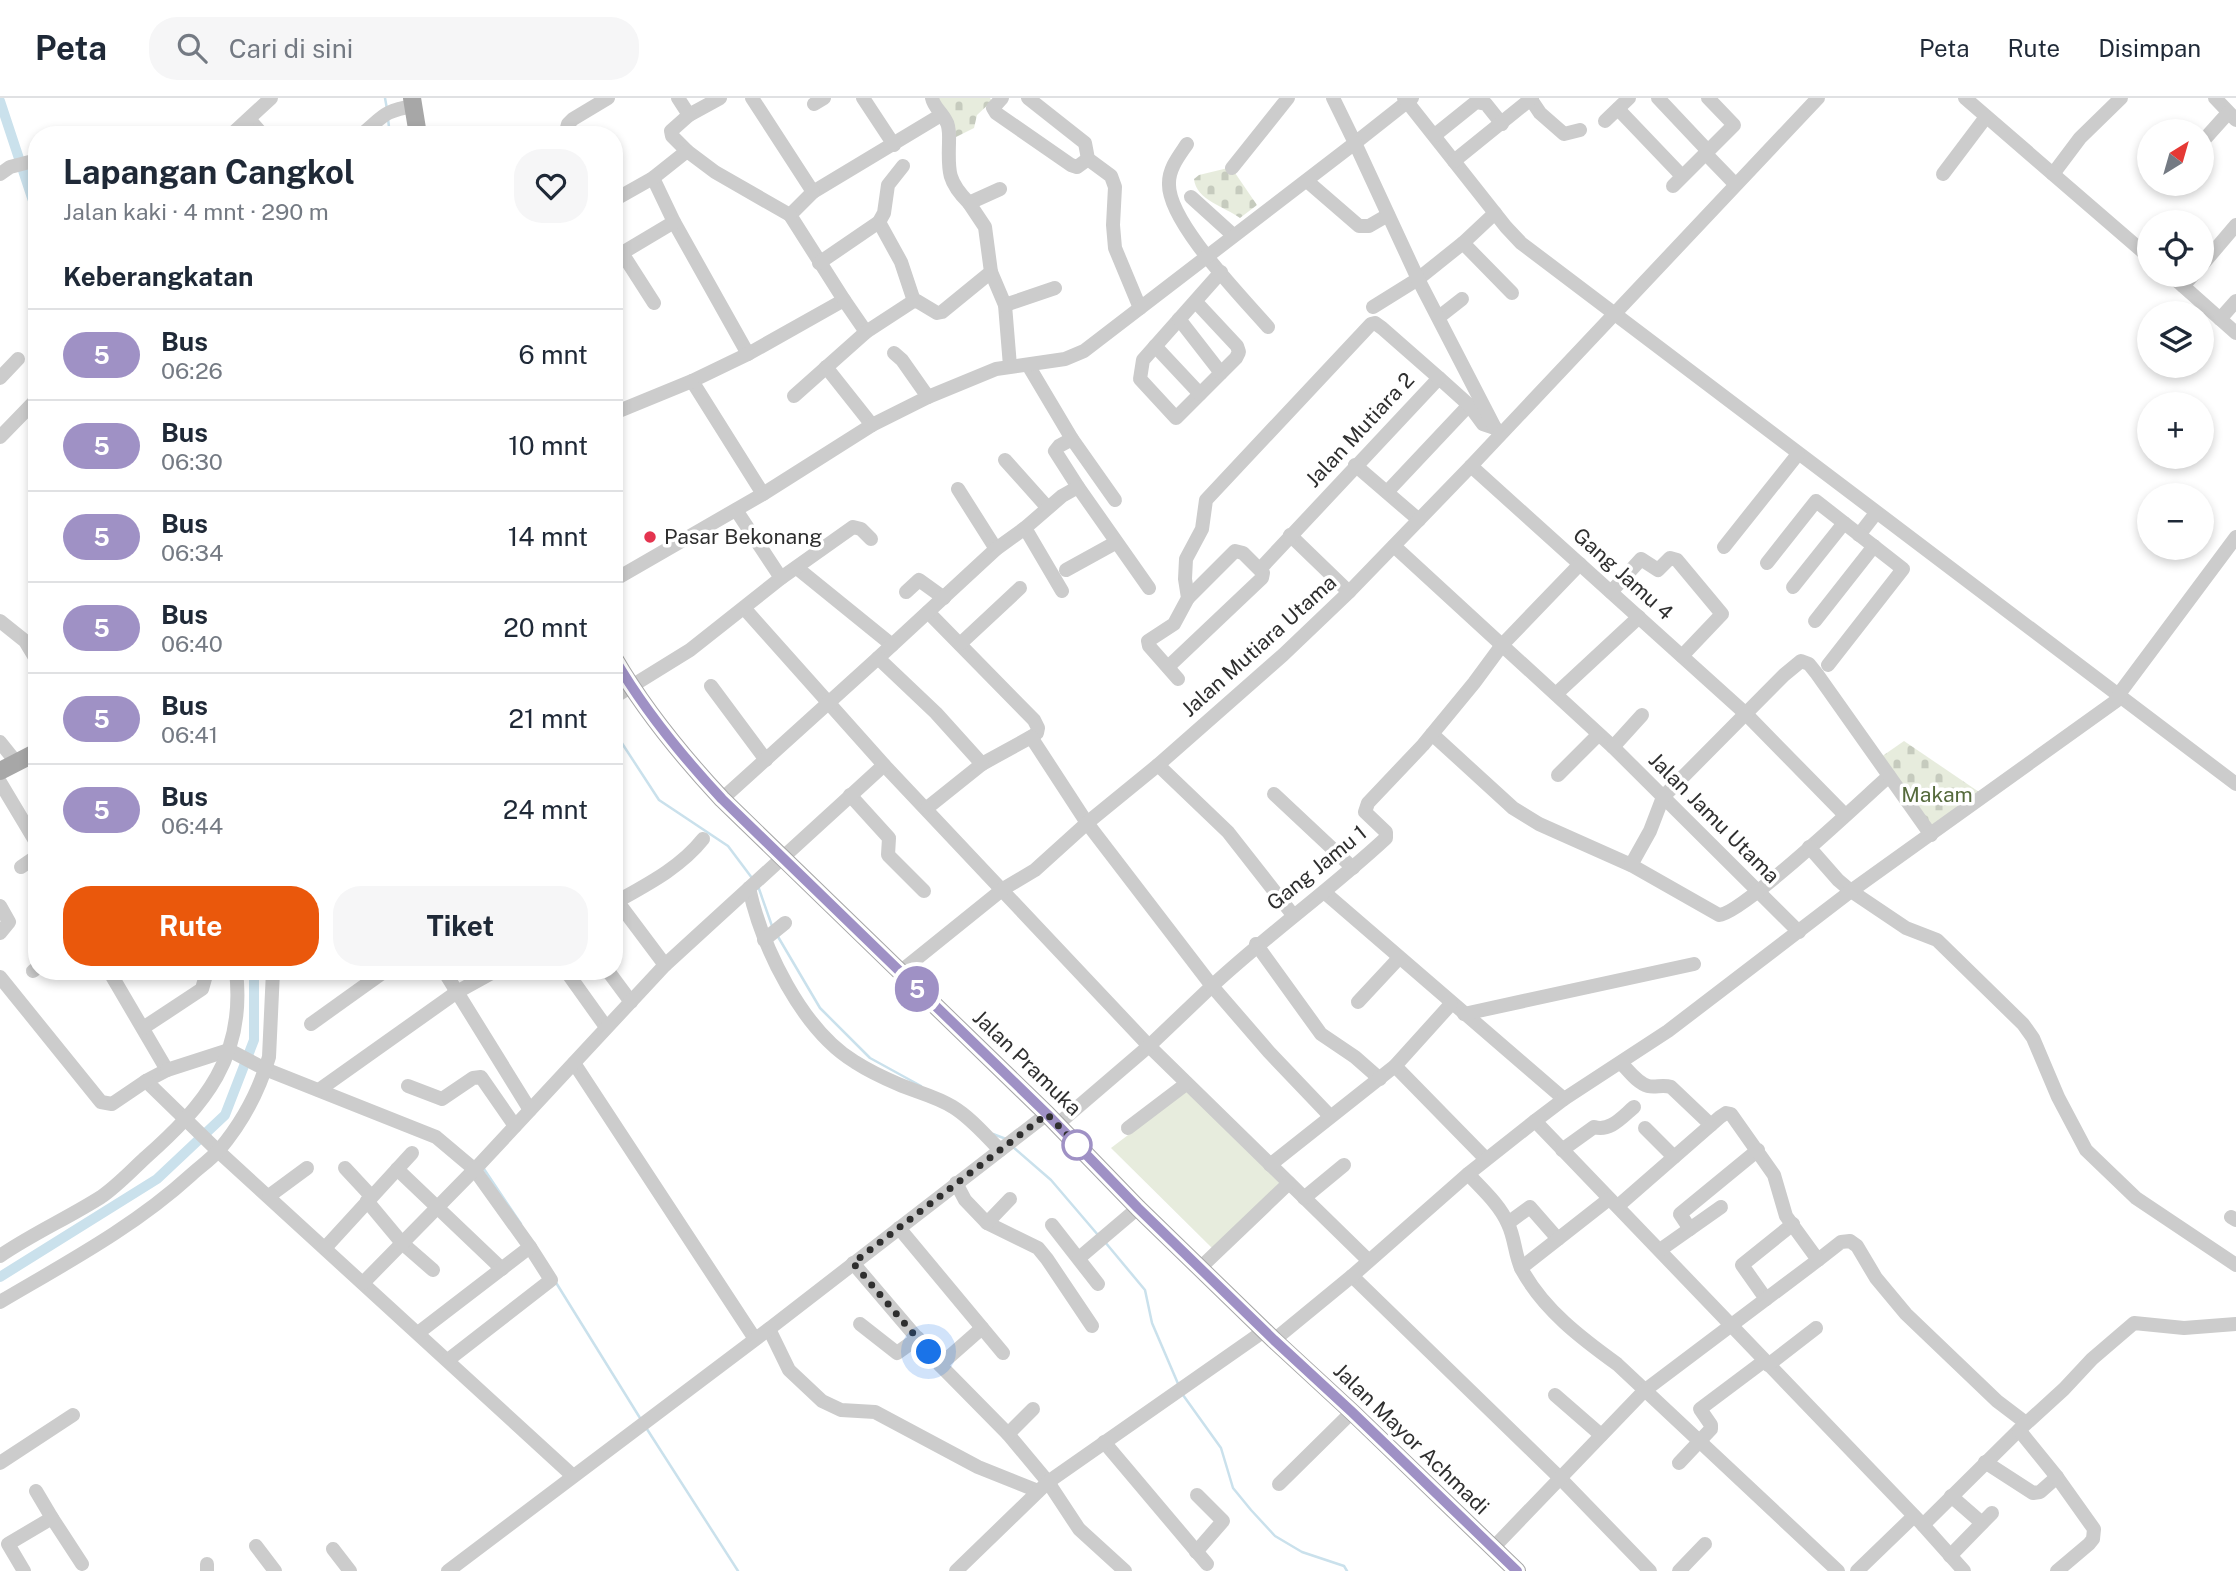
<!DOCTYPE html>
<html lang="id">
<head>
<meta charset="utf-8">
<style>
  :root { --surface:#fff; --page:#f6f6f7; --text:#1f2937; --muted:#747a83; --line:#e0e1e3; --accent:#ea580c }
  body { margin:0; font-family:"Public Sans",sans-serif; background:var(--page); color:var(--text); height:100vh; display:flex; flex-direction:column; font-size:26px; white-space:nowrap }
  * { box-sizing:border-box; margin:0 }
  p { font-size:23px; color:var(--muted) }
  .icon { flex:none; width:38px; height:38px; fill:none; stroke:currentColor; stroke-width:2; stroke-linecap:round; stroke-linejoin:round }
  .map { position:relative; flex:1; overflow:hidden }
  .panel { position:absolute; left:28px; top:28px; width:595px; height:854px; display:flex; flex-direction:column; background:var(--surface); border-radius:28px; box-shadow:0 4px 10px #0003 }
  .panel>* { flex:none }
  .badge { padding:0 14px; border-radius:23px; font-size:24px; line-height:46px }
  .needle { width:46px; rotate:37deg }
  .buttons { position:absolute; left:2137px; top:21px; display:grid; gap:14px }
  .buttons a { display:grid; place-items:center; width:77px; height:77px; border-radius:50%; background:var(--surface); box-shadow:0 4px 10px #0003; font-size:35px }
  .you { position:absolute; width:35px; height:35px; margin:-18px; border:5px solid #fff; border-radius:50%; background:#1a73e8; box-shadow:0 0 0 10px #1a73e833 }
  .map>.badge { position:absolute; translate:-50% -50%; box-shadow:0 0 0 4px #fff }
  h2 { padding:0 35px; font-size:26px; line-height:63px }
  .round { display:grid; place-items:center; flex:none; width:74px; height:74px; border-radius:28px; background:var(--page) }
  .headline { display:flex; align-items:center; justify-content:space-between; height:119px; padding:0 35px }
  h1 { font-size:33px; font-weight:700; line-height:52px }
  .primary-button { display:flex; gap:14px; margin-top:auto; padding:14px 35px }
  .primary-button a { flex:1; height:80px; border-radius:28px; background:var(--accent); color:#fff; font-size:28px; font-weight:700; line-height:80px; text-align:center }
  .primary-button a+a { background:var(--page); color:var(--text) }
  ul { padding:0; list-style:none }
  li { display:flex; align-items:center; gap:21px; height:91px; padding:0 35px; border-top:2px solid var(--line) }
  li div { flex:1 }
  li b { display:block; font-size:26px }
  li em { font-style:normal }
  li .badge { min-width:77px; font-weight:700; text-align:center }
  header { display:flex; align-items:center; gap:42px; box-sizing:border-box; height:98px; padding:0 35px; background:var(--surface); border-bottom:2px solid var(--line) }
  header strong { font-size:33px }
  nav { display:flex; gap:38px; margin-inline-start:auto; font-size:24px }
  .search { width:490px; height:63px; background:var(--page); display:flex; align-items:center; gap:18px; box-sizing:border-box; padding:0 24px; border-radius:28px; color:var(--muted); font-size:26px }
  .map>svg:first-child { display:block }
</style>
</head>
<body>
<header>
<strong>Peta</strong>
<div class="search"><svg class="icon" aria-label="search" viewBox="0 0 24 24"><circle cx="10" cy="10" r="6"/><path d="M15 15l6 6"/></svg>Cari di sini</div>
<nav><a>Peta</a><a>Rute</a><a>Disimpan</a></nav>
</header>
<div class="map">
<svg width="2236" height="1473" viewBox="0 0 2236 1473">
  <defs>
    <pattern id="cemetery-stones" width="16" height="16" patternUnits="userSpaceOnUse" patternTransform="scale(1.75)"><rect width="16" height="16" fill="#e7ecdd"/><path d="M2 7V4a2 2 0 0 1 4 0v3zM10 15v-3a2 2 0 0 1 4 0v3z" fill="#c6cbbe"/></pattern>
  </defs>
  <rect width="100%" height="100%" fill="#fff"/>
  <polygon fill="#e7ecdd" points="1186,993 1283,1085 1212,1150 1111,1050"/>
  <g fill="url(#cemetery-stones)">
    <polygon points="937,0 990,0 992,3 977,17 974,30 952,41"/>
    <path d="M1228 70 1233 72 1257 107 1240 120C1225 109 1196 102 1194 81L1199 77Z"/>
    <polygon points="1904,643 1982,696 1933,733 1881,659"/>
  </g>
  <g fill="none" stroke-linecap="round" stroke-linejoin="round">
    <g stroke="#cae1ec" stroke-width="2.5">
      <polyline points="385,0 387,11"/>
      <polyline points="388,21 390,37"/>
      <polyline points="614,633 659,702 728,748 752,780"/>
      <polyline points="758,788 772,828"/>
      <polyline points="777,837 820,910 870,960 921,988"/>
      <polyline points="993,1036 1006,1041"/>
      <polyline points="1013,1049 1051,1082 1098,1137"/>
      <polyline points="484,1071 521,1126"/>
      <polyline points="1105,1144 1145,1192 1152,1225 1179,1288"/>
      <polyline points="555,1183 640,1320"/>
      <polyline points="1183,1297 1221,1350 1233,1390 1251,1412 1275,1438 1302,1454 1344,1468 1347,1473"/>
      <polyline points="645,1328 738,1473"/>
    </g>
    <g stroke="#cae1ec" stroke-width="10">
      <polyline points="0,3 37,115"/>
      <polyline points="0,1179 157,1081 225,1017 254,942 254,873"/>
    </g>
    <g stroke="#ccc" stroke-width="14">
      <polyline points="678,0 689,17 720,0"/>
      <polyline points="752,0 813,94 941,17"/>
      <polyline points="863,0 894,47"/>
      <path d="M932 0C934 10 942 14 946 23 950 29 949 38 949 45 948 74 948 84 969 105"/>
      <polyline points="1002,0 993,10 996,15 1071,67 1077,69 1088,61"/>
      <polyline points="1028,0 1085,45 1088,61 1111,78 1115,89 1113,127 1115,150 1140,210"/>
      <polyline points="1333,0 1355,45 1412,0"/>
      <polyline points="1404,0 1506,129 1521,145 2236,686"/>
      <polyline points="1530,0 1540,15 1564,36 1580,32"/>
      <polyline points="1658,0 1708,53"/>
      <polyline points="1965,0 2149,159"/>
      <polyline points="2215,0 2236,22"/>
      <polyline points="814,6 824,0"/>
      <polyline points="1618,11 1682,78"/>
      <polyline points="249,21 263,37"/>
      <polyline points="1605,23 1629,0"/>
      <polyline points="231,37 271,0"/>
      <path d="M361 37C384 18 383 13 414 8"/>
      <polyline points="565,37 568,26 573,21 608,0"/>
      <polyline points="1435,37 1476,4 1486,6 1502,26"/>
      <polyline points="2202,44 2228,15"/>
      <path d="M1187 46C1179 58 1169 70 1169 85 1167 123 1242 199 1268 229"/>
      <polyline points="687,53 672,38 671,33 689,17"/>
      <polyline points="1705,55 1735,86"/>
      <polyline points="1454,63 1532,0"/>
      <polyline points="1232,70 1288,0"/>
      <polyline points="0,76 10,69 37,62"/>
      <polyline points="1943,76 1986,19"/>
      <polyline points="2053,76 2080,40 2121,0"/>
      <polyline points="653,80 674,124 748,256 844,202 790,117 813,94"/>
      <polyline points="1307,83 1359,128 1369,128 1388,117"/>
      <polyline points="1673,88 1734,27 1708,0"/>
      <polyline points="1191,99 1233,137"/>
      <polyline points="614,102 653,80 687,53 715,74 790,117"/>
      <polyline points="879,124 901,164 914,203"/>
      <polyline points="1463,145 1512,195"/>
      <polyline points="614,149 622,155 674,124"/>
      <polyline points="622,155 654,205"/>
      <polyline points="819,165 879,124 884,115 888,87 903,68"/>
      <polyline points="2202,167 2236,127"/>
      <polyline points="991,174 1005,207 1010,268"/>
      <polyline points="2170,177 2183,188 2193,177"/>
      <polyline points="2183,188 2236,235"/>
      <polyline points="844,202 866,234"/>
      <polyline points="1195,203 1237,248 1239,254 1236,260 1176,320 1140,281 1143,262 1221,174"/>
      <polyline points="1005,207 1055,190"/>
      <polyline points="1373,209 1418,181 1463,145 1495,115"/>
      <polyline points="1439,219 1462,201"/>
      <polyline points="1179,221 1221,275"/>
      <polyline points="2220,221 2236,203"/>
      <polyline points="1155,248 1200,296"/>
      <polyline points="894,255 902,262 928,299"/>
      <polyline points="748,256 692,283 763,396"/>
      <polyline points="1028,267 1072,341 1059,348 1055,353 1078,389"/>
      <polyline points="826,269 872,327"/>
      <polyline points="0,280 18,261"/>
      <polyline points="794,298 866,234 912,204 917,203 937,215 942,214 991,174 985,129 969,105 1000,91"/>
      <polyline points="614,315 692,283"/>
      <polyline points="0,339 37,301"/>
      <polyline points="1072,341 1115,402"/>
      <polyline points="1005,362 1047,409"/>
      <polyline points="1355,367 1419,422"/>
      <polyline points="1471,368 1746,616 1845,717"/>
      <polyline points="958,391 996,451"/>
      <polyline points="1387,394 1469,307"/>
      <polyline points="736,412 781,480"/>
      <polyline points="1025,430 1062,493"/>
      <polyline points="1290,437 1349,494"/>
      <polyline points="1859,437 1876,415"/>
      <polyline points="1394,448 1613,649 1799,834"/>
      <polyline points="1724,449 1798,356"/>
      <polyline points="1767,465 1816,403 1903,471 1828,567"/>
      <polyline points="797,470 892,547"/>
      <polyline points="1260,471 1439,280 1469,307 1483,326 1495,330"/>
      <polyline points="1066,472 1115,445"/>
      <polyline points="614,482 763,396 872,327 928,299 996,271 1065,261 1084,253 1355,45 1418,181 1495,330 1501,335"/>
      <polyline points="1793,489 1844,425"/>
      <polyline points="906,494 919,482 944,500"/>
      <polyline points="1611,494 1641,461 1658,472 1670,460 1677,462 1722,516 1682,558"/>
      <polyline points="744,510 884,667 1149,948 1368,1162"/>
      <polyline points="928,514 1034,622 1038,630 1037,635 1031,639 982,666"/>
      <polyline points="0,523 25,543 37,563"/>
      <polyline points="1815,523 1874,448"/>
      <polyline points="960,546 1020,490"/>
      <polyline points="878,560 996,451 1025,430 1062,398 1078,389 1149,490"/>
      <polyline points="1168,569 1262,480 1263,475 1243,455 1235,453 1188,500"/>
      <polyline points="1178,581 1149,548 1148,543 1174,526 1188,500 1185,481 1186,461 1202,431 1206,402 1371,226 1375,225 1382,230 1439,280"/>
      <polyline points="711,588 766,662"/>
      <polyline points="1556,596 1639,519"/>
      <polyline points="614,599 690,552 781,480 853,429 861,431 871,441"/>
      <path d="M1432 636 1513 710 1539 726 1631 767 1719 817C1742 816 1863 701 1889 678"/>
      <polyline points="1031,639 1087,725 1212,888 1149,948 1058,1026"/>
      <polyline points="0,644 16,664"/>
      <polyline points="1613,649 1642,617"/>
      <polyline points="1158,667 1228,734 1293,817"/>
      <polyline points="1558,677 1598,637"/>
      <polyline points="0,684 37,746"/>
      <polyline points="1274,696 1353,770"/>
      <polyline points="850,697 889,740 888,757 924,793"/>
      <polyline points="722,701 878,560 936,615 982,666 927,710"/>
      <polyline points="1809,749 1838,782 1851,793 1906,830 1937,842 2023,926 2033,940 2058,999 2086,1052 2136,1100 2236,1167"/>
      <polyline points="1631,767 1650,733 1663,699 1784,577 1801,563 1809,566 1817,576 1931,737"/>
      <polyline points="21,769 37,758"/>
      <path d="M749 790C762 849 802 932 855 964 869 973 884 980 898 986 916 994 936 998 953 1009 971 1020 985 1037 1000 1052"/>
      <polyline points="1324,794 1564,1001"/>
      <polyline points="614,799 665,867"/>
      <path d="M614 805C646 787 680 770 703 741"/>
      <polyline points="0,808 9,824 0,835"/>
      <polyline points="764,842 785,825"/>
      <polyline points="1256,846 1321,936 1355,959 1380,981"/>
      <polyline points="33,873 37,870"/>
      <polyline points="109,873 167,972 146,983 218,1053 573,1378"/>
      <polyline points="444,873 530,1012"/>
      <polyline points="566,873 606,929"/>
      <polyline points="608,873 631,904"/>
      <polyline points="900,874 1003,791 1035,772 1087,725 1158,667 1283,557 1349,494 1471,368 1818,0"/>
      <polyline points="0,879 101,1004 112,1006 146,983"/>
      <polyline points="1358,904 1399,860"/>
      <polyline points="1464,916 1694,866"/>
      <polyline points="311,926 385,873"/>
      <polyline points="143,930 202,891 206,877 215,873"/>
      <polyline points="574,965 755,1241"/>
      <path d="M1621 965C1628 972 1637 985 1648 988 1656 990 1662 986 1671 989L1711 1027"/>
      <polyline points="1395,968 1486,1061"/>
      <polyline points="167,972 229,952 265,971 436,1039 474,1071 530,1149 551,1182 448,1262"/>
      <polyline points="408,988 442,1001 473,980 481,979 515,1028"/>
      <polyline points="319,992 457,894 495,873"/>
      <path d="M1330 1018 1269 954 1212 888C1268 836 1330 792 1386 740V734L1365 714 1368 705 1423 647 1474 585 1502 547 1580 466"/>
      <polyline points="1535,1023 1923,1427 1964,1473"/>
      <polyline points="1128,1030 1186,986"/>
      <polyline points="1645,1030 1674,1059"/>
      <path d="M1562 1052 1594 1029C1610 1034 1622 1019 1634 1009"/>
      <polyline points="1270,1067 1395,968 1451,906"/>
      <polyline points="345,1070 371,1098"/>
      <polyline points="397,1071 502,1171"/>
      <path d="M1468 1076C1482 1091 1500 1107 1508 1126 1515 1140 1515 1159 1522 1172 1544 1212 1581 1240 1617 1266L1838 1473"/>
      <polyline points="956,1085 965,1102 987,1125 1038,1150 1047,1161 1092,1228"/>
      <polyline points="269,1098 307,1070"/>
      <polyline points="1304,1100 1344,1067"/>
      <polyline points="367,1103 402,1145 433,1172"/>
      <polyline points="2231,1119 2236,1122"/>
      <polyline points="987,1125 1010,1101"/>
      <polyline points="1508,1125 1530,1109 1558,1141"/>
      <polyline points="1052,1127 1098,1186"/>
      <polyline points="899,1130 1003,1255"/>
      <polyline points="1690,1131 1680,1116 1758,1052"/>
      <polyline points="325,1150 412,1055"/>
      <polyline points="1660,1152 1721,1109"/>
      <path d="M0 1158C32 1136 68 1120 101 1099 117 1088 131 1073 145 1060 205 1007 246 958 236 873"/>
      <polyline points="1079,1160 1138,1110"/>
      <polyline points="1818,1162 1841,1144 1850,1143 1857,1148 1876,1180 1906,1216 1997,1303 2026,1325"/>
      <polyline points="853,1165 940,1267 1008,1336 1048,1384 1079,1431 1125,1473"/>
      <polyline points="1200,1170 1289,1085"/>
      <polyline points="1521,1170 1609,1101"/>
      <polyline points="1352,1178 1560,1380 1650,1473"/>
      <polyline points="363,1185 478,1068 665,867 884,667"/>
      <polyline points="1766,1201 1742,1167 1793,1126"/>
      <path d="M0 1204C66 1165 134 1129 191 1077 200 1069 211 1061 219 1052 242 1025 259 993 269 959L273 873"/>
      <polyline points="860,1226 897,1255 918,1240"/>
      <polyline points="769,1231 789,1272 822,1303 841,1312 875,1314 978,1369 1038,1393"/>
      <polyline points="418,1235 530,1149"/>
      <polyline points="1274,1242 1352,1178 1468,1076 1535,1023 1564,1001 1668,933 1851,793 2116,603 2119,596 2236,439"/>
      <polyline points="940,1267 982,1230"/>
      <polyline points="1768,1267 1816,1230"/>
      <polyline points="1555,1297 1601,1337"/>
      <polyline points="1008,1336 1033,1311"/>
      <polyline points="1104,1344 1207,1466"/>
      <polyline points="1985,1364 2033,1395 2040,1394 2057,1379"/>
      <polyline points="0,1365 73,1317"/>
      <polyline points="1679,1365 1711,1331 1711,1327 1700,1311 1764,1263"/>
      <polyline points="1279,1386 1352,1314"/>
      <polyline points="36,1393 52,1420"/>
      <polyline points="1951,1398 1982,1425"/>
      <polyline points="1923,1427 2019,1332"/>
      <polyline points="256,1448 275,1473"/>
      <polyline points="1493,1450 1644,1293 1818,1162 1786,1118 1774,1077 1731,1016 1726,1015 1720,1019 1618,1108"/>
      <polyline points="333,1451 350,1473"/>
      <polyline points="1196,1454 1223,1423 1197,1397"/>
      <polyline points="1950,1458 1992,1415"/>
      <polyline points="24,1473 8,1446 52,1420 82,1466"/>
      <polyline points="207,1473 207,1466"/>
      <polyline points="448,1473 769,1231 1047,1016"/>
      <polyline points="956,1473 1048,1384 1264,1233"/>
      <polyline points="1679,1473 1705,1446"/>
      <polyline points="1857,1473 1914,1418"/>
      <polyline points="2057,1473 2089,1446 2093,1441 2094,1431 2057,1379 2019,1332 2064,1291 2092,1261 2134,1225 2184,1230 2236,1226"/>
    </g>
    <g stroke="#a7a7a7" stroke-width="18">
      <polyline points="412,0 418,37"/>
      <path d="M614 560C644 612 681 657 722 701L1047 1016 1138 1110 1274 1242 1352 1314 1517 1473"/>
      <polyline points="0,673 37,654"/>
    </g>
  </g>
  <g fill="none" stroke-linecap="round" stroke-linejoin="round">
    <g stroke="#fff" stroke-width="16">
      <path id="line" d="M614 560C644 612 681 657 722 701L1047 1016 1138 1110 1274 1242 1352 1314 1517 1473"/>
    </g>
    <use href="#line" stroke="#9f91c5" stroke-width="10"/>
    <polyline stroke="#2f2f2f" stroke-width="7" stroke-dasharray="0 12.6" points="929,1254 853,1165 1047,1016 1077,1047"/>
  </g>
  <circle fill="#e4344f" stroke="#fff" stroke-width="2.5" cx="650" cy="439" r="7"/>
  <circle fill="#fff" stroke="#9f91c5" stroke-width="3.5" cx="1077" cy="1047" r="14"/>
  <g text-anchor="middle" stroke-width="7" stroke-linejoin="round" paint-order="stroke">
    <g font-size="21" fill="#2f2f2f" stroke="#fff">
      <text transform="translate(1360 332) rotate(-47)" y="7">Jalan Mutiara 2</text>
      <text transform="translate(1623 476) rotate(42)" y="7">Gang Jamu 4</text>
      <text transform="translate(1259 548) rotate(-42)" y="7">Jalan Mutiara Utama</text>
      <text transform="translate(1714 720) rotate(45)" y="7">Jalan Jamu Utama</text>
      <text transform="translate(1317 770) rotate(-39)" y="7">Gang Jamu 1</text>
      <text transform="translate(1027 965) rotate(44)" y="7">Jalan Pramuka</text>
      <text transform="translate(1411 1341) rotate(44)" y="7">Jalan Mayor Achmadi</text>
    </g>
    <g font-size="21" fill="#2f2f2f" stroke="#fff" text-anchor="start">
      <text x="664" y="446">Pasar Bekonang</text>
    </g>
    <g font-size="21" fill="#566b3d" stroke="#fff">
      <text x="1937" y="704">Makam</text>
    </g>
  </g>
</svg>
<div class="buttons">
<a><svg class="needle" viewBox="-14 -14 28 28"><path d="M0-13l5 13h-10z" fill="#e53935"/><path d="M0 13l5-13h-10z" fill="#747a83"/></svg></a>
<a><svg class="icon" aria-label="locate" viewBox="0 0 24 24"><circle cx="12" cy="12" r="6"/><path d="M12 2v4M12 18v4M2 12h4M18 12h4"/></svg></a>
<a><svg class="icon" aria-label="layers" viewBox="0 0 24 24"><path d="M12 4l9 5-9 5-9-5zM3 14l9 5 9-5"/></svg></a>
<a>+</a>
<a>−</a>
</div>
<div class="you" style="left:929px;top:1254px"></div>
<b class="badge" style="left:917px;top:891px;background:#9f91c5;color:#fff">5</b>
<section class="panel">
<div class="headline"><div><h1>Lapangan Cangkol</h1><p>Jalan kaki · 4 mnt · 290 m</p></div><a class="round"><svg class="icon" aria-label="heart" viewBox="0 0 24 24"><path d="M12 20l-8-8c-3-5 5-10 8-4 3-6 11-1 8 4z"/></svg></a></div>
<h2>Keberangkatan</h2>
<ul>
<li><span class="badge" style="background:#9f91c5;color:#fff">5</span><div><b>Bus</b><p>06:26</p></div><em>6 mnt</em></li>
<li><span class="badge" style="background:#9f91c5;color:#fff">5</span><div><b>Bus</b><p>06:30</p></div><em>10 mnt</em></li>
<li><span class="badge" style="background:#9f91c5;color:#fff">5</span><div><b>Bus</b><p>06:34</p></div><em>14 mnt</em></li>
<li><span class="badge" style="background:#9f91c5;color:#fff">5</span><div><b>Bus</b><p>06:40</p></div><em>20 mnt</em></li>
<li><span class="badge" style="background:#9f91c5;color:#fff">5</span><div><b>Bus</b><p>06:41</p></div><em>21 mnt</em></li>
<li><span class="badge" style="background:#9f91c5;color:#fff">5</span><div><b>Bus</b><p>06:44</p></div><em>24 mnt</em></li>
</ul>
<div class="primary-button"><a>Rute</a><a>Tiket</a></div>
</section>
</div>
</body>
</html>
